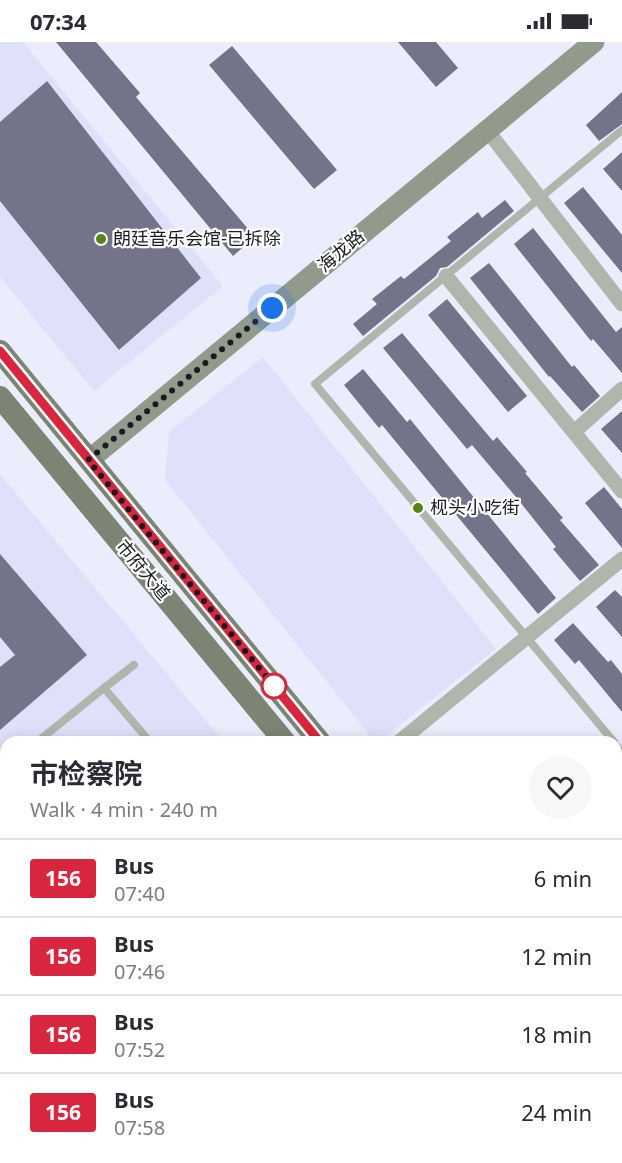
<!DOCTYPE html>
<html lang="en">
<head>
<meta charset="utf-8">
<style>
  :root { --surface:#fff; --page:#f7f7f7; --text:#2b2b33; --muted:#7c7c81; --line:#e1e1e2 }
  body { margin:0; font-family:"Noto Sans","Noto Sans SC",sans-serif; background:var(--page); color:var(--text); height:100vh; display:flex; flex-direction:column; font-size:22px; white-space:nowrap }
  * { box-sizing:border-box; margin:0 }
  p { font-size:20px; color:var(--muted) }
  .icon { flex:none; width:33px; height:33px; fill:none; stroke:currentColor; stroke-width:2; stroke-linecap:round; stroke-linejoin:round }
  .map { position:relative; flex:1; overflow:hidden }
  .sheet { position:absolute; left:0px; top:694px; width:622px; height:428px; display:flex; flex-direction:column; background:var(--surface); border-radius:18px 18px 0 0; box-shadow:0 3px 15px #0003 }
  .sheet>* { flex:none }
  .badge { padding:0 12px; border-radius:4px; font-size:21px; line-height:39px }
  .you { position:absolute; width:30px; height:30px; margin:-15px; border:4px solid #fff; border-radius:50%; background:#1a73e8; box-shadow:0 0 0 9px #1a73e833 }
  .map>.badge { position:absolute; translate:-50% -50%; box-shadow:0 0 0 3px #fff }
  .round { display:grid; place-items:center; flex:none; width:63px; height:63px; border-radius:32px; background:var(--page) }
  .overview { display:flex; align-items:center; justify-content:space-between; height:102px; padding:0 30px }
  h1 { font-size:28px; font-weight:700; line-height:45px }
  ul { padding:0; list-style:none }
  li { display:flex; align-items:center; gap:18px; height:78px; padding:0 30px; border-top:2px solid var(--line) }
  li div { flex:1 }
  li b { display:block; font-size:22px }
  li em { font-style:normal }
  li .badge { min-width:66px; font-weight:700; text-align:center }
  .status { display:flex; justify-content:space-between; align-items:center; height:42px; padding:0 30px; background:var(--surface); direction:ltr }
  .status svg { height:16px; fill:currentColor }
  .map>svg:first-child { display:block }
</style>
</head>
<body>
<div class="status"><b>07:34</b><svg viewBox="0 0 49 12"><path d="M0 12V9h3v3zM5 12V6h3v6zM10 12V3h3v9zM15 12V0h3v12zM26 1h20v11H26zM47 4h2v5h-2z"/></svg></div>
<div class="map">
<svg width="622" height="1121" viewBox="0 0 622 1121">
  <rect width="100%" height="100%" fill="#ecedfc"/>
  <g fill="#dfe1fa">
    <polygon points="0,0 23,0 223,244 94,349 0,235"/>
    <polygon points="263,315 496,607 378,700 375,700 165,438 169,390"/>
    <polygon points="0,432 224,700 6,700 6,1116 365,1116 359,1121 0,1121"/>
    <polygon points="513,1116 591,1116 595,1121 507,1121"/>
  </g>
  <g fill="#737489">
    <polygon points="56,0 96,0 140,51 136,55 255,195 233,214"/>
    <polygon points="398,0 436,0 458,26 436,45"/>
    <polygon points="232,4 337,128 314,147 209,23"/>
    <polygon points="47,39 201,236 119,308 0,159 0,80"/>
    <polygon points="622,50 622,82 599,99 586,83"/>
    <polygon points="622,110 622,149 603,127"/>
    <polygon points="583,145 622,193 622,231 564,161"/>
    <polygon points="505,158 514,169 447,225 440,226 436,234 363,294 353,282 377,262 372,257 401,234 404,237 451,199 447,195 478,170 482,176"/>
    <polygon points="533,186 616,290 622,285 622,331 593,297 591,299 514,202"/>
    <polygon points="489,221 572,325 574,323 600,354 582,370 550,334 549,335 470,236"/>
    <polygon points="447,257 527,354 508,370 428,273"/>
    <polygon points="402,291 493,399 497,395 527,430 525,431 563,476 560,478 599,523 580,539 553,507 556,505 516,455 472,403 467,407 383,306"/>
    <polygon points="363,327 407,380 410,377 556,556 538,572 382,383 379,386 344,343"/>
    <polygon points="622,369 622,411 601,387"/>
    <polygon points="604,445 622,467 622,506 585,461"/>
    <polygon points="0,512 87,613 0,688 0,625 15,613 0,595"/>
    <polygon points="615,548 622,555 622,595 596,565"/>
    <polygon points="573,581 608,620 611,618 622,632 622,670 579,618 575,622 554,598"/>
  </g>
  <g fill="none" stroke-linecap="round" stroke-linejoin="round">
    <g stroke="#b0b6ac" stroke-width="8">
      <polyline points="104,646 134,623"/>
      <polyline points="37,700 104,646 150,700"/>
      <polyline points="614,700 315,342 622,88"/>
      <polyline points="616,704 622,710"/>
      <polyline points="0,731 6,726"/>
      <polyline points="0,760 6,767"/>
      <polyline points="0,853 6,848"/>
      <polyline points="0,1027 6,1034"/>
      <polyline points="75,1116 80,1121"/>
      <polyline points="259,1121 265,1116"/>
    </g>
    <g stroke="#b0b6ac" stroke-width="15">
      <polyline points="487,88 622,262"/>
      <polyline points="446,234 622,449"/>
      <polyline points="574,390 622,347"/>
      <polyline points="399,700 622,517"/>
    </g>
    <g stroke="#929a8c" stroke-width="21">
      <polyline points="89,418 594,0"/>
      <polyline points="616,950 622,949"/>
      <polyline points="616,970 622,966"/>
      <polyline points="616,1004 622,1000"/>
      <polyline points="430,1121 437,1116"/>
      <polyline points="478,1121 484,1116"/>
    </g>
    <g stroke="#7c8574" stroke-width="22">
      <polyline points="0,309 320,700"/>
      <polyline points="0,355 285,700"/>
      <polyline points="616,1059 622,1065"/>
      <polyline points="616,1101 622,1107"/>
    </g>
  </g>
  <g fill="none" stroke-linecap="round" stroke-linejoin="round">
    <g stroke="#fff" stroke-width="14">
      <polyline id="line" points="0,309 320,700"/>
    </g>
    <use href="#line" stroke="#d7263d" stroke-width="9"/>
    <polyline stroke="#1a1a22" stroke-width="6" stroke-dasharray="0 10.8" points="272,266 88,418 274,644"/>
  </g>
  <g fill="#578514" stroke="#fff" stroke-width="2">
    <circle cx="101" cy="197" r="6"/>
    <circle cx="418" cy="466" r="6"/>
  </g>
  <circle fill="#fff" stroke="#d7263d" stroke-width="3" cx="274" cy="644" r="12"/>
  <g text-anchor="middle" stroke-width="4.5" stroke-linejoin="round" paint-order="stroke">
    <g font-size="18" fill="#1a1a22" stroke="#fff" text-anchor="start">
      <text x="113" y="203">朗廷音乐会馆-已拆除</text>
      <text x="430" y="472">枧头小吃街</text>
    </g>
    <g font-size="18" fill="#1a1a22" stroke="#fff">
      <text transform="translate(341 209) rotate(-40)" y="6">海龙路</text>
      <text transform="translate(143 528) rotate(50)" y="6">市府大道</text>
    </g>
  </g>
</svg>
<div class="you" style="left:272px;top:266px"></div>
<section class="sheet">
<div class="overview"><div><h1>市检察院</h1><p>Walk · 4 min · 240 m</p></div><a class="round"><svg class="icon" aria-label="heart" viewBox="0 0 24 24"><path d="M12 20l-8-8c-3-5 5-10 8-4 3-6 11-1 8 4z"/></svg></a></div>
<ul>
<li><span class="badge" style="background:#d7263d;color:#fff">156</span><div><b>Bus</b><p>07:40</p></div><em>6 min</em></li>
<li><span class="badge" style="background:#d7263d;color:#fff">156</span><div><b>Bus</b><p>07:46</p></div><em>12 min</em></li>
<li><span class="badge" style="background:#d7263d;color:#fff">156</span><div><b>Bus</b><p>07:52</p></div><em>18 min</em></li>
<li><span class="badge" style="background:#d7263d;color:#fff">156</span><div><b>Bus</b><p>07:58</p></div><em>24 min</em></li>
</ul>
</section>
</div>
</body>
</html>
